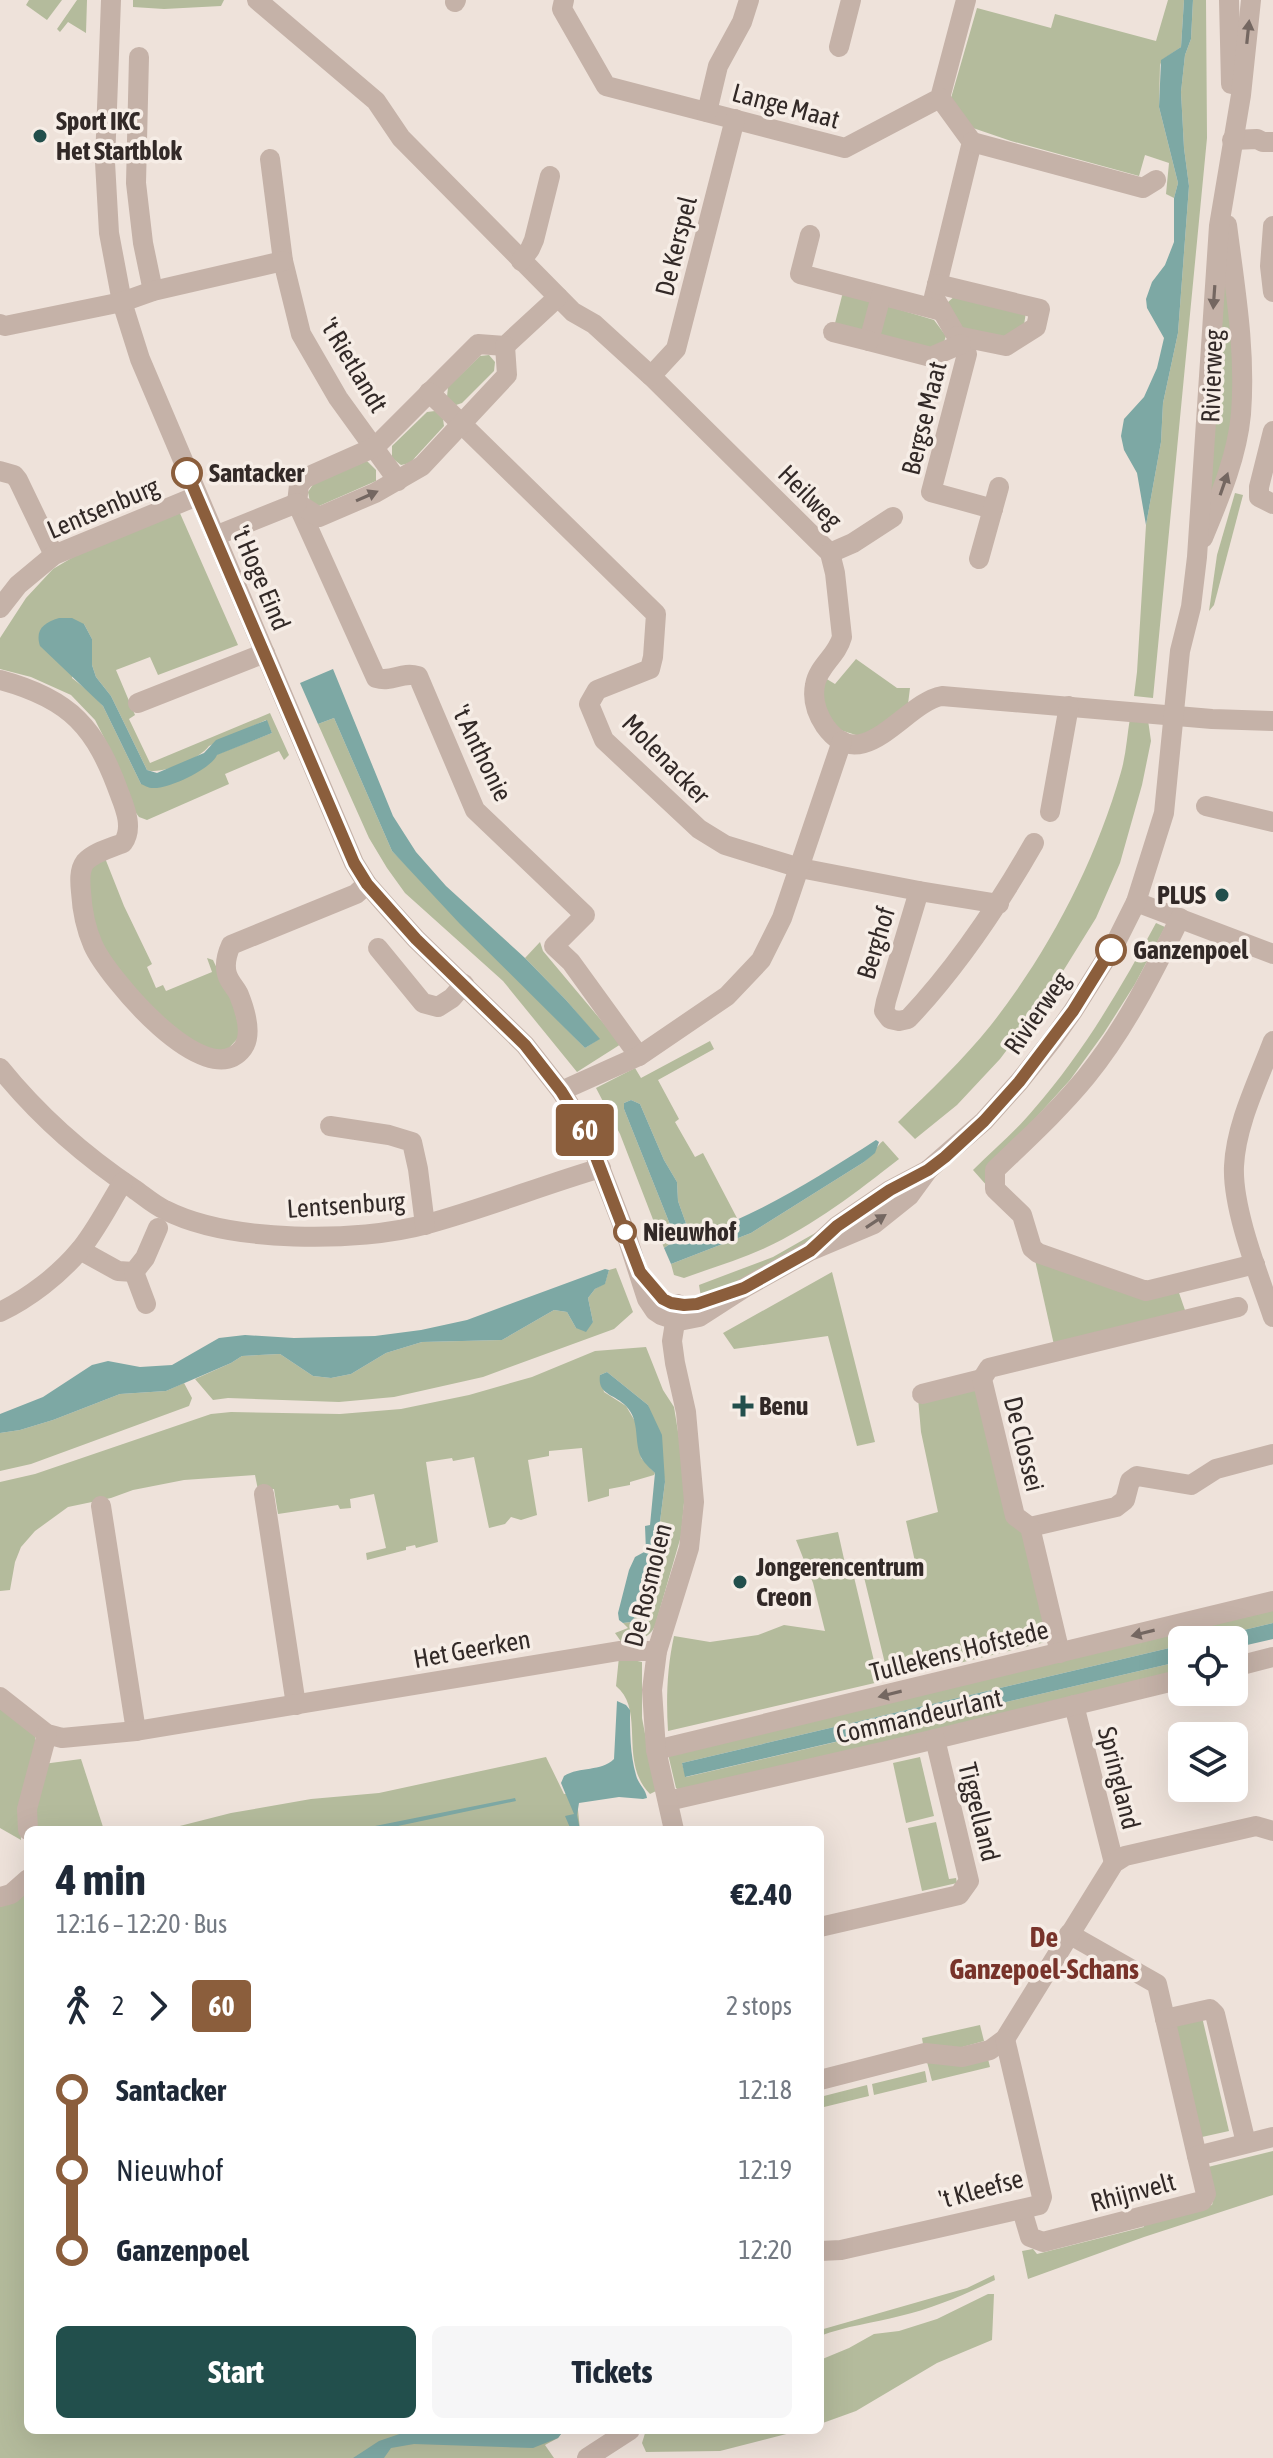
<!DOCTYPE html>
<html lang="en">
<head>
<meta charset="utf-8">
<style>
  :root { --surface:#fff; --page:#f6f6f7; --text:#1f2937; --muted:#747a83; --accent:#224f4c }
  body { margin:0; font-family:"Asap Condensed",sans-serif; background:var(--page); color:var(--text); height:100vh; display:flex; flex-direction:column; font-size:30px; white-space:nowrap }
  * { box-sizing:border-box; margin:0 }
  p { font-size:26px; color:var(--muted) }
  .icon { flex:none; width:44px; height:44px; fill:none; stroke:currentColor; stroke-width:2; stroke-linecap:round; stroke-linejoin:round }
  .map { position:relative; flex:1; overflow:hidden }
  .details { position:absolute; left:24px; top:1826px; width:800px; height:608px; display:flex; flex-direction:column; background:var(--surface); border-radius:12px; box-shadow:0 8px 32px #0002 }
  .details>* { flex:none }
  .badge { padding:0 16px; border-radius:6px; font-size:28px; line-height:52px }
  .tools { position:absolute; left:1168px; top:1626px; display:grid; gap:16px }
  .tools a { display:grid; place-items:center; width:80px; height:80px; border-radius:12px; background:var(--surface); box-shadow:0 8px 32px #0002; font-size:40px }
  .map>.badge { position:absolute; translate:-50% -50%; box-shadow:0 0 0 4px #fff }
  .legs { display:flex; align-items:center; gap:12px; height:88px; padding:0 32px; font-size:26px }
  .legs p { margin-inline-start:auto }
  .summary { display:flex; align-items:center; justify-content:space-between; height:136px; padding:0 32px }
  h1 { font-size:44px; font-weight:700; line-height:60px }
  .cta { display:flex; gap:16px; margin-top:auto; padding:16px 32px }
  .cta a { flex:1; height:92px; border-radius:12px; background:var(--accent); color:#fff; font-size:32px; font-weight:700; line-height:92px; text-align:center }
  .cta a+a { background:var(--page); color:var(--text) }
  ul { padding:0 32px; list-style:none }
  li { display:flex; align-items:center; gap:28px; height:80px; font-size:30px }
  li i { display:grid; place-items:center; width:12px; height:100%; margin:0 10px; background:currentColor }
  li i::after { content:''; width:20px; height:20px; margin:-10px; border:6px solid; border-radius:50%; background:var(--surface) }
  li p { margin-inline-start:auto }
  li:first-child i { background:linear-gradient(#0000 50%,currentColor 0) }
  li:last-child i { background:linear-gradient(currentColor 50%,#0000 0) }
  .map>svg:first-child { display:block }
</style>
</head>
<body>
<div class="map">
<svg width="1273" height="2458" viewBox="0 0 1273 2458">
  <rect width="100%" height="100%" fill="#eee2da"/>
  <g fill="#b4bb9c" fill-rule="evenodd">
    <polygon points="29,0 62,0 47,20 26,5"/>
    <polygon points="77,0 87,0 86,33 68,22 60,32 57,29"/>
    <polygon points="133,0 224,0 221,6 164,9 133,7"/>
    <polygon points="1168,0 1184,0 1181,47 1162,60 1160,65 1159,107 1178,183 1174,198 1166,194 1169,163 1145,155 1139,176 1011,141 973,128 951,98 977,8 1051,28 1055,14 1156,41"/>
    <polygon points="1193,0 1206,0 1207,138 1153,698 1134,696 1137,672 1146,525 1161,442 1163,403 1178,333 1189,186 1184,148 1181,92 1185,55 1191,39"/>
    <polygon points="1222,224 1238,417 1198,545"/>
    <polygon points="843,292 873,300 865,334 834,327"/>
    <polygon points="956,295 1026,312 1024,325 1001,339 963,330 947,303"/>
    <polygon points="884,305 934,320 946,336 943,345 934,350 877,336"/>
    <polygon points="489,355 495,362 494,371 462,403 456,405 447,397 448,387 480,356"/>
    <polygon points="435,411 443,419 444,426 410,463 401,465 392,458 392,446 427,412"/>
    <polygon points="367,461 376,470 376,481 319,506 310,502 308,492 314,483"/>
    <polygon points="1235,493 1243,495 1214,605 1209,611 1217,555"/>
    <path d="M179 511 238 645 158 675 150 657 116 670 135 715 129 719 150 763 270 713 289 755 284 760 279 751 225 774 229 784 147 820 139 817 133 809 116 761 95 720 71 695 31 677 0 669V638L26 598 53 569 80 553ZM84 624 92 639V665L96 677 111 696 147 770C161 775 200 759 209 746L266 720 272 733 141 784 103 706 91 693 72 678Z"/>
    <polygon points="856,659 897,688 910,688 908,704 889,722 859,736 837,729 822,703 825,678 835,684"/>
    <polygon points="334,718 392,851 585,1048 599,1039 566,1000 525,958 540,942 543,951 621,1044 577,1072 503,981 405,893 387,868 369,838 318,724"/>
    <path d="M1130 718 1148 720 1151 741 1142 785 1120 863 1096 918 1047 997 1000 1059 957 1105 915 1139 898 1122C930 1091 963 1060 991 1025 1049 951 1095 863 1121 772 1126 755 1127 736 1130 718Z"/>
    <path d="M105 858 124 906 152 964 147 967 156 988 163 985 166 991 212 972 207 958 213 960 232 1000 241 1035 226 1051C219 1051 208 1051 202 1048 173 1032 107 966 96 935 88 913 89 890 90 867Z"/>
    <path d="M1156 923 1165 927 1135 984 1104 1033 1070 1080 1032 1122 988 1187 973 1170C993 1150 1016 1131 1034 1109 1083 1053 1121 988 1156 923Z"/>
    <polygon points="710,1041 714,1049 658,1080 679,1119 675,1122 695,1157 703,1153 738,1220 699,1235 688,1229 678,1201 677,1182 664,1160 640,1104 631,1100 624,1103 624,1109 673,1232 670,1244 664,1248 620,1134 596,1088 635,1068 641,1078"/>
    <path d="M883 1141 899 1159C858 1191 813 1226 765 1248 739 1260 711 1268 684 1278L674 1275 671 1264 751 1233 864 1162C872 1156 877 1145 883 1141Z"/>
    <polygon points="817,1232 814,1241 745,1279 701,1297 699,1285 773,1257"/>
    <polygon points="1035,1260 1178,1290 1186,1313 1054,1345"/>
    <polygon points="616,1268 633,1312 614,1329 483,1377 394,1397 339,1402 228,1398 213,1400 195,1379 231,1363 242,1356 280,1354 313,1376 331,1378 351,1374 386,1353 422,1342 502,1340 554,1310 567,1312 576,1328 593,1322 588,1298 595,1289 605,1283 609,1270"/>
    <polygon points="832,1272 875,1442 857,1446 828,1336 734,1349 723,1333"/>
    <path d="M646 1347 663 1390 674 1407 686 1481 681 1536 655 1626C648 1640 637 1640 622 1643L615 1633 628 1628 623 1623 631 1622 637 1614 655 1561 665 1482 648 1405 607 1372 600 1375 604 1392 626 1406 636 1423 641 1458 655 1473 654 1475 630 1482V1485L609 1489V1496L588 1502 582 1448 549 1451V1456L528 1460 537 1515 521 1520 511 1517 505 1524 489 1528 474 1457 453 1461 452 1458 426 1462 438 1542 416 1548 415 1545 406 1547V1550L367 1560 366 1553 386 1548 374 1494 350 1499 351 1508 340 1509 338 1505 278 1514 274 1489 258 1490 255 1475 184 1480 133 1490 111 1498 68 1507 35 1531 21 1547 15 1562 10 1590 0 1591V1482L35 1474 211 1414 231 1412 340 1414 401 1409 469 1395 532 1377 595 1351Z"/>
    <polygon points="184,1383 192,1398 189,1406 31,1464 0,1471 0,1433 20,1430 53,1420 120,1394 166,1391"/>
    <polygon points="974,1387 1023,1532 1050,1641 889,1680 863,1573 916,1566 906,1521 938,1512 921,1432 918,1398"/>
    <path d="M838 1532 848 1577H854L879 1682 668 1731C666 1699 667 1668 674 1636L710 1642 758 1635 784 1625 825 1631 813 1583 796 1540Z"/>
    <polygon points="1273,1608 1273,1623 1202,1640 1182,1640 1182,1645 682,1763 686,1777 1182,1661 1182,1673 681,1792 676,1788 668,1754"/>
    <path d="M619 1657 642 1662V1718L656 1791 650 1794C618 1762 646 1710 616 1686Z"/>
    <polygon points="0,1704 35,1733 36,1750 20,1806 21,1840 0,1828"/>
    <polygon points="546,1757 564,1794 570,1793 578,1810 580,1830 164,1830 231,1813 311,1799 379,1793"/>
    <polygon points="920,1757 934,1816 906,1823 893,1763"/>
    <polygon points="81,1759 104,1830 34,1830 43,1764"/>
    <polygon points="936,1822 949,1879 956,1878 957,1883 922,1891 908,1828"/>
    <polygon points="28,1893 28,2430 564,2430 558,2438 545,2445 554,2458 0,2458 0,1907"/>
    <polygon points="1202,2017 1229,2131 1202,2137 1175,2023"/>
    <polygon points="980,2025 984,2041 959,2048 923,2044 922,2038"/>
    <polygon points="987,2055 990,2067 932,2081 926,2058"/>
    <polygon points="925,2071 927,2082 874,2095 872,2084"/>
    <polygon points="867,2085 869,2096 820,2108 820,2097"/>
    <polygon points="1273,2151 1273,2195 1144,2237 1028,2279 1022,2251 1033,2249 1037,2254 1144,2227 1143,2221 1212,2205 1214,2197 1208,2167"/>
    <path d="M994 2275 995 2280C964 2295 934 2308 900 2316 873 2323 846 2326 820 2336V2330L967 2288Z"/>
    <polygon points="988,2294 994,2294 992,2340 937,2363 856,2411 820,2424 820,2360 849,2348 874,2334 899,2331 937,2319"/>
    <polygon points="646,2430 802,2430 720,2451 646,2452 642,2443"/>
  </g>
  <g fill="#7da8a4">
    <polygon points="1184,0 1193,0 1191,39 1185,55 1181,92 1184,148 1189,186 1178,333 1163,403 1161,442 1146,525 1137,473 1124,450 1121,436 1124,419 1144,397 1157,368 1164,338 1147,308 1146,299 1152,282 1165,265 1174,242 1174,198 1178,183 1159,107 1161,60 1181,47"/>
    <path d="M59 618H72L84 624 92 639V665L96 677 111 696 147 770 157 773 204 753 216 740 267 720 272 733 217 755C211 769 169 789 153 788 148 788 146 786 141 784L103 706 40 646C35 630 43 623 59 618Z"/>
    <polygon points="333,669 393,816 416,852 446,886 525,958 566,1000 600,1039 585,1048 460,924 392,851 334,718 318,724 300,683"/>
    <path d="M631 1100 640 1104 664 1160 677 1182 678 1201 688 1229 699 1235C762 1213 820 1176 876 1140L879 1142 875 1153 864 1162 751 1233 671 1264 664 1248 670 1244 673 1232 624 1109V1103Z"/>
    <polygon points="605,1269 609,1270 605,1284 595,1289 588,1298 593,1322 586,1332 576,1328 567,1312 554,1310 502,1340 422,1342 386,1353 351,1374 331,1378 313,1376 280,1354 242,1356 231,1363 166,1391 120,1394 53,1420 20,1430 0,1433 0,1414 43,1397 92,1365 108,1361 140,1367 172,1365 219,1338 245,1335 294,1338 375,1336 421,1330 467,1320"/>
    <path d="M607 1372 648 1405 662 1435 665 1482 655 1561 637 1614 631 1622 623 1623 619 1620 618 1613 629 1570 635 1557 646 1551 645 1526 650 1525 655 1473C651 1469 645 1464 642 1459 633 1443 641 1421 626 1406 615 1394 597 1395 600 1375Z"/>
    <polygon points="1273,1623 1273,1639 1234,1648 1234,1640 1202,1640"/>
    <polygon points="1182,1645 1182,1661 685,1777 682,1763"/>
    <path d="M617 1701 626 1705 630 1710C630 1732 630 1754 636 1775 638 1784 646 1789 647 1798L643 1799 619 1797 579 1803 577 1815 580 1830H571L565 1816 574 1814 561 1783 564 1776C580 1766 601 1772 614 1759Z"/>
    <polygon points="515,1798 516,1801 379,1830 355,1830"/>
    <polygon points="411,2430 564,2430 558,2438 533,2448 414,2444 391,2448 384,2458 353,2458 379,2441"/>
  </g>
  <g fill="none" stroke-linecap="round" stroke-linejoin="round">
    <g stroke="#c5b2a8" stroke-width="20">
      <polyline points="111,0 105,162 109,233 122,302 140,359 354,863 367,884 389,909 416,939 525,1045 561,1091 586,1131 627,1237 647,1299 655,1311 661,1315 679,1321 699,1317 744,1288 810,1251 874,1224 909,1196 928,1170"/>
      <path d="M257 0 376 101 401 138 573 312 594 324 651 376 830 553 835 573 842 637C837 656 818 666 815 685 812 700 817 714 825 726 863 779 905 702 942 696L1212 719 1273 721"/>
      <polyline points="564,0 562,9 606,86 845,148 940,98 966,0"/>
      <polyline points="1229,0 1231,84"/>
      <polyline points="455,2 456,0"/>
      <polyline points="839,47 851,0"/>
      <polyline points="139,57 136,183 143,243 153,291"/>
      <polyline points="940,98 972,142 934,297 967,354 931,492 993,509"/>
      <polyline points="707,112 718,66 742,22 749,0"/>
      <polyline points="1232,140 1257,139 1263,142 1273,142"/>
      <polyline points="972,142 1143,188 1156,180"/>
      <polyline points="270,159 283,261 301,334 338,398 398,481"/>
      <polyline points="1273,226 1270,266 1273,292"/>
      <polyline points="810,235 800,274 942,311"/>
      <polyline points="521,261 530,249 534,240 550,176"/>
      <polyline points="937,284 1040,309 1036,327 1006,346 957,336"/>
      <polyline points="881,296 869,341 931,357 961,344"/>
      <path d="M558 297 505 346 478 344 375 447 305 478 299 485 297 503 376 678C393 683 401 671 418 676L475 810 585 915 554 946 571 962 639 1056"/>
      <polyline points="0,324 5,326 122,302 153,291 283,261"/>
      <polyline points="833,332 869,341"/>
      <polyline points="651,376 676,349 735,119"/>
      <polyline points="429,392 656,614 653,657 650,669 597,690 589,704 604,740 699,829 725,845 800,868 919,891"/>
      <polyline points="1273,431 1259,487 1259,497 1273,504"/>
      <polyline points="0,471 14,475 18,480 54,555"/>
      <polyline points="297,503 319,517 375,493 422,466 507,375 505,346"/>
      <polyline points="215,536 297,503"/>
      <path d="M1203 538C1219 499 1237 457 1241 414 1246 350 1235 288 1227 225"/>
      <polyline points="830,553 853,543 893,517"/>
      <polyline points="979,559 999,487"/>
      <polyline points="0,608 18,585 54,555 197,496"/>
      <path d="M0 680C71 699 96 728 120 795 126 810 133 829 123 843 111 848 94 852 85 862 79 870 80 882 81 892 82 909 86 929 93 945 107 977 207 1096 243 1048 253 1034 245 1010 239 995 236 988 229 982 227 974 224 964 227 954 231 945L356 894 367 884"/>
      <polyline points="138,703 265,653"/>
      <polyline points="1206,806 1273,822"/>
      <polyline points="1050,812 1069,706"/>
      <polyline points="1136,902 1273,954"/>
      <path d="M999 904 919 891 886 1001 884 1011 890 1019 899 1021 908 1019C958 966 998 906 1034 843"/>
      <path d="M1180 918C1153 973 1125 1029 1086 1077 1058 1111 1026 1140 995 1170V1189L1022 1215 1032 1248 1038 1253 1146 1291 1255 1264"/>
      <polyline points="378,948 423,1003 438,1007 452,998 464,984"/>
      <path d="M1273 1041C1258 1081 1236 1124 1234 1166 1232 1209 1259 1276 1273 1317"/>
      <path d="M0 1068C38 1115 83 1155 134 1189 144 1196 154 1205 165 1210 230 1243 358 1243 427 1224 486 1208 543 1185 601 1168"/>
      <polyline points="561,1091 639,1056 727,996 761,960 782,918 842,741"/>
      <polyline points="330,1126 389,1135 412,1142 418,1169 425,1225"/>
      <polyline points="820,1242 837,1226 890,1190 928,1170 984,1121 1019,1082 1053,1039 1073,1011 1115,944 1136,902 1164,813 1180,651 1191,607 1197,557 1219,226 1241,95 1251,0"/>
      <polyline points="80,1250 118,1271 134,1272 145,1258 158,1228"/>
      <polyline points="134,1272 146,1304"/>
      <path d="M0 1312C29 1298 59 1275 79 1251 96 1231 109 1204 123 1182"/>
      <polyline points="922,1394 982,1379"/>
      <polyline points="264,1494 296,1705"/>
      <polyline points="101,1506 136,1731"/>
      <polyline points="1030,1527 1116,1507 1125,1500 1130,1481 1137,1476 1191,1485 1216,1469 1273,1454"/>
      <polyline points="1060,1653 1030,1527 1015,1516 982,1379 989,1368 1238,1307"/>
      <polyline points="1234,1667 1273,1657"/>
      <polyline points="0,1697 47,1734 62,1738 136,1731 619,1651 657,1651"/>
      <polyline points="1074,1705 1114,1863"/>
      <polyline points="656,1750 1273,1601"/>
      <polyline points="668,1801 886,1751 1182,1679"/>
      <polyline points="28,1830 27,1809 47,1734"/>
      <polyline points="674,1830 656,1750 652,1690 657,1651 689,1548 694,1502 686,1412 675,1363 672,1341 678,1304"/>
      <polyline points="0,1897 11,1894 28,1879"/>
      <polyline points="820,1927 959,1895 969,1881 935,1739"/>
      <polyline points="1069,1934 1157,1984 1197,2156"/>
      <polyline points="1165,2019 1210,2009 1215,2014 1246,2143"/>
      <polyline points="820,2080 925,2053 962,2057 990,2050 1005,2039 1114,1863 1125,1856 1256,1826 1273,1831"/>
      <polyline points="1022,2210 1030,2237 1043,2242 1202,2201 1206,2194 1197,2156 1273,2137"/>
      <polyline points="820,2251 841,2250 1039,2205 1042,2197 1005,2039"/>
      <polyline points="587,2458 630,2430"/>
    </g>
  </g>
  <defs><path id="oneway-solid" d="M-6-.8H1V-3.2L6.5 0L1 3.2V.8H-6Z" transform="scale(2)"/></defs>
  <g fill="#746761">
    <use href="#oneway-solid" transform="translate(1248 32) rotate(-84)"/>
    <use href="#oneway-solid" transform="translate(1214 297) rotate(94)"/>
    <use href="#oneway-solid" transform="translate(1224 484) rotate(-71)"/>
    <use href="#oneway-solid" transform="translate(367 496) rotate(-24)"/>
    <use href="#oneway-solid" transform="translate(876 1221) rotate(-33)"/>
    <use href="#oneway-solid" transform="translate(1143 1633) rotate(166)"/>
    <use href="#oneway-solid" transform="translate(890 1694) rotate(166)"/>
  </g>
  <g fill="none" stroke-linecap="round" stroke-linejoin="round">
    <g stroke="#fff" stroke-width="18">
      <polyline id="line-1" points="187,473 354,863 367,884 416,939 525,1045 561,1091 586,1131 640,1272 663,1299 671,1303 684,1305 697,1304 744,1288 810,1251 837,1226 890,1190 928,1170 945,1157 984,1121 1019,1082 1073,1011 1111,950"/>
    </g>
    <use href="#line-1" stroke="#8b5e3c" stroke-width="12"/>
  </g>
  <g fill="#224f4c" stroke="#f6ede6" stroke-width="3">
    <circle cx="40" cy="136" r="8"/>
    <circle cx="1222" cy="895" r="8"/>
    <path d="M739 1394h8v8h8v8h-8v8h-8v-8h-8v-8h8z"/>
    <circle cx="740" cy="1582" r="8"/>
  </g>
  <g fill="#fff" stroke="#8b5e3c" stroke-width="4">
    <circle cx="187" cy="473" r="14"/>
    <circle cx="1111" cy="950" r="14"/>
    <circle cx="625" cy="1232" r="10"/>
  </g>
  <g text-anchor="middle" stroke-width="7" stroke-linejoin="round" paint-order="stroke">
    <g font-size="26" fill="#322927" stroke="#f6ede6">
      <text transform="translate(786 106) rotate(15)" y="9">Lange Maat</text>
      <text transform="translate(676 246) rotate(-76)" y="9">De Kerspel</text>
      <text transform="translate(354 365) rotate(59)" y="9">'t Rietlandt</text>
      <text transform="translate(1212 376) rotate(-88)" y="9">Rivierweg</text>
      <text transform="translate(924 418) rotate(-76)" y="9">Bergse Maat</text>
      <text transform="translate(810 497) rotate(45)" y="9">Heilweg</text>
      <text transform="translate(103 508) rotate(-23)" y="9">Lentsenburg</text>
      <text transform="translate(261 578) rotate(67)" y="9">'t Hoge Eind</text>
      <text transform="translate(482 753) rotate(64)" y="9">'t Anthonie</text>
      <text transform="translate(666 759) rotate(46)" y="9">Molenacker</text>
      <text transform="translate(876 943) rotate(-73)" y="9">Berghof</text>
      <text transform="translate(1037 1013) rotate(-55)" y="9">Rivierweg</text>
      <text transform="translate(346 1205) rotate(-4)" y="9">Lentsenburg</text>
      <text transform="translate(1024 1444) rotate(76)" y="9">De Clossei</text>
      <text transform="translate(648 1585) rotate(-76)" y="9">De Rosmolen</text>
      <text transform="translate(472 1649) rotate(-10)" y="9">Het Geerken</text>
      <text transform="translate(959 1651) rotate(-14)" y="9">Tullekens Hofstede</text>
      <text transform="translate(919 1716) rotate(-13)" y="9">Commandeurlant</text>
      <text transform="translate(1119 1778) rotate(76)" y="9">Springland</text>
      <text transform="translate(979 1812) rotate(76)" y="9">Tiggelland</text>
      <text transform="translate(981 2189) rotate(-15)" y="9">'t Kleefse</text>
      <text transform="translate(1133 2192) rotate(-15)" y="9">Rhijnvelt</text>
    </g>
    <g font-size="26" font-weight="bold" fill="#322927" stroke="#f6ede6" text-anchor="start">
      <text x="56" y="130">Sport IKC<tspan x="56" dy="30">Het Startblok</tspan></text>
      <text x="1206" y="904" text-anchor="end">PLUS</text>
      <text x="759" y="1415">Benu</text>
      <text x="756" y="1576">Jongerencentrum<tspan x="756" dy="30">Creon</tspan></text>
    </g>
    <g font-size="26" font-weight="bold" fill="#322927" stroke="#f6ede6" text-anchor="start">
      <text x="209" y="482">Santacker</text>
      <text x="1133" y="959">Ganzenpoel</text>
      <text x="643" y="1241">Nieuwhof</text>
    </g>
    <g font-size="28" font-weight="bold" fill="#78332a" stroke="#f6ede6">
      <text x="1044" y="1947">De<tspan x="1044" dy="32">Ganzepoel-Schans</tspan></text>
    </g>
  </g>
</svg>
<div class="tools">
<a><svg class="icon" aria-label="locate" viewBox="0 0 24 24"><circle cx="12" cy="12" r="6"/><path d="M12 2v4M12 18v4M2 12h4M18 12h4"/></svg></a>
<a><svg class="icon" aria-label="layers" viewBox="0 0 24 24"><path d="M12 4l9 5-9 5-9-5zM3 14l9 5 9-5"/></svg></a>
</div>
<b class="badge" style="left:585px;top:1130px;background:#8b5e3c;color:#fff">60</b>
<section class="details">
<div class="summary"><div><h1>4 min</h1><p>12:16 – 12:20 · Bus</p></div><b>€2.40</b></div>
<div class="legs"><svg class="icon" aria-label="walk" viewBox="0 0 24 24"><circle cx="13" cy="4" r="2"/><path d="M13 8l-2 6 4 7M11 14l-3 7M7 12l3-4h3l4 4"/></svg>2<svg class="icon" aria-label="forward" viewBox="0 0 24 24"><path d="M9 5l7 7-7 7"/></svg><b class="badge" style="background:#8b5e3c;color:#fff">60</b><p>2 stops</p></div>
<ul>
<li><i style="color:#8b5e3c"></i><b>Santacker</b><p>12:18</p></li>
<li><i style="color:#8b5e3c"></i><span>Nieuwhof</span><p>12:19</p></li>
<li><i style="color:#8b5e3c"></i><b>Ganzenpoel</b><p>12:20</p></li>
</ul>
<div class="cta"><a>Start</a><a>Tickets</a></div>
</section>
</div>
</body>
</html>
